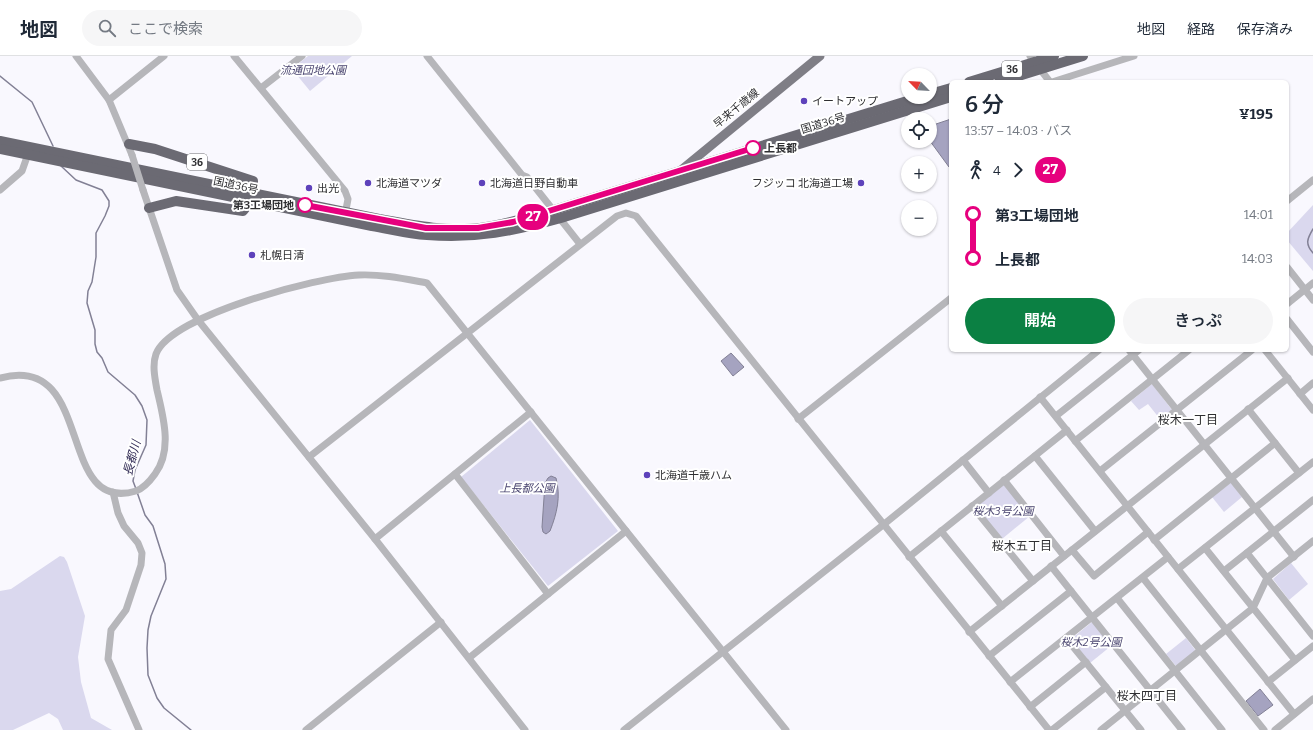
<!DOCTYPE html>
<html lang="ja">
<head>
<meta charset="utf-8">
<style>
  :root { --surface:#fff; --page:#f6f6f7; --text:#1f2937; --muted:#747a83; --line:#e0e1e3; --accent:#0b8043 }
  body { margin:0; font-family:Bitter,"Noto Sans JP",serif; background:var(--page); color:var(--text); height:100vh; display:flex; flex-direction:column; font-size:15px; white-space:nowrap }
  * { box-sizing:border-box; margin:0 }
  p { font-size:13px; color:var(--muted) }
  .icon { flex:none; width:22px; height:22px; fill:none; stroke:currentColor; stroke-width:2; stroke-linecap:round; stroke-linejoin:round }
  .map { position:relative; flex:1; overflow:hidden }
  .drawer { position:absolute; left:949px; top:24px; width:340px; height:272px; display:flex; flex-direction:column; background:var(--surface); border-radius:6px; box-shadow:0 1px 3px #0004 }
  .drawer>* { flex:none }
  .badge { padding:0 8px; border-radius:13px; font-size:14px; line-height:26px }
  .needle { width:26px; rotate:295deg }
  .fabs { position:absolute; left:901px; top:12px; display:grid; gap:8px }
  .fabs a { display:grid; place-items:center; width:36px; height:36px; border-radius:50%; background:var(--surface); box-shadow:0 1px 3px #0004; font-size:20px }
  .map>.badge { position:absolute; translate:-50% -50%; box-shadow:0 0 0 2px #fff }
  .legs { display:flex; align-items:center; gap:6px; height:44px; padding:0 16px; font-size:13px }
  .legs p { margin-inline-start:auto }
  .headline { display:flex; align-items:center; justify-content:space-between; height:68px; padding:0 16px }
  h1 { font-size:22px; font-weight:600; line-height:30px }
  .action { display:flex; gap:8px; margin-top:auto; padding:8px 16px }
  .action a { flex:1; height:46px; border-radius:24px; background:var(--accent); color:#fff; font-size:16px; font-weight:600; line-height:46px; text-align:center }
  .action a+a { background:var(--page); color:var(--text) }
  ul { padding:0 16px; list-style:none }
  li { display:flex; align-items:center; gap:14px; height:44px; font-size:15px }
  li i { display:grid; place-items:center; width:6px; height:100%; margin:0 5px; background:currentColor }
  li i::after { content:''; width:10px; height:10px; margin:-5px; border:3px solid; border-radius:50%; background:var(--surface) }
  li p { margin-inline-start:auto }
  li:first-child i { background:linear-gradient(#0000 50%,currentColor 0) }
  li:last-child i { background:linear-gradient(currentColor 50%,#0000 0) }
  header { display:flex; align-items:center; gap:24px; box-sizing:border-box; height:56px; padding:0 20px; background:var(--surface); border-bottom:1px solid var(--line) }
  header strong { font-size:19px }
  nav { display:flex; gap:22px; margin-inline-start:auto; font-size:14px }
  .search { width:280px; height:36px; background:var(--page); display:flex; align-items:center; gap:10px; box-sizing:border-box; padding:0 14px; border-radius:22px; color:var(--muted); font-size:15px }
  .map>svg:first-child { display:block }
</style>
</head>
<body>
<header>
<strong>地図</strong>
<div class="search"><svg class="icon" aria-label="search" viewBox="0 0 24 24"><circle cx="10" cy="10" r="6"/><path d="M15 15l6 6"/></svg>ここで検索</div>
<nav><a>地図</a><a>経路</a><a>保存済み</a></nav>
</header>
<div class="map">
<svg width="1313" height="674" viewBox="0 0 1313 674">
  <rect width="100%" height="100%" fill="#f9f8fe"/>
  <g fill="#dad8ee">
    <polygon points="308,0 352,0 310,35 292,13"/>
    <polygon points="1313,149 1313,215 1287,184 1287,177"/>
    <polygon points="1152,328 1172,354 1160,363 1148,348 1139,354 1131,345"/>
    <polygon points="530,364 618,475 548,530 461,421"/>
    <polygon points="1231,426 1242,441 1224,456 1212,441"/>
    <polygon points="1003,427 1030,460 1002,483 975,450"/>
    <polygon points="60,500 64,501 67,506 85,560 78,601 81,626 91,662 112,674 63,674 58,663 49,657 13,674 0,674 0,535 11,533"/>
    <polygon points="1291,507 1308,528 1289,544 1273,523"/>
    <polygon points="1092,566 1111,590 1090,607 1071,583"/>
    <polygon points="1186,582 1196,595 1176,610 1166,598"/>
  </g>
  <g fill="#a5a3c0" stroke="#828095">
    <polygon points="951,63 951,109 949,111 930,85 930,70"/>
    <polygon points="731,297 744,311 733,320 721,305"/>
    <path d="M551 420 556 422C561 441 557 457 550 475L546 478 543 476 542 471 545 427 548 422Z"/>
    <polygon points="1260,633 1273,649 1258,660 1246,645"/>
  </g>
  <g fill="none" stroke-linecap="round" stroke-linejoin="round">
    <g stroke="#828095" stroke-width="1.5">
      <polyline points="0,20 32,46 53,90"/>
      <polyline points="61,110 76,124 102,134 109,145 109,150 105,160 96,177 96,201 92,226 88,235 87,247 95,274 95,288 97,296 102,302 108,316 135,339 142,350 147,364 146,389 135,414 133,425 136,433"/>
      <path d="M1313 173C1307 183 1305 188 1313 197"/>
      <polyline points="137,436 145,459 153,470 165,508 166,523 151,560 148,574 147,592 148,619 157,642 164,652 191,674"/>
    </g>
    <g stroke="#b6b6ba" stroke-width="7">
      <polyline points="76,0 109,44 132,99"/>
      <polyline points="234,0 345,135 348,143 345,159"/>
      <polyline points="427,0 522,119 527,121 580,188"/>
      <polyline points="1030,0 1050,26"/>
      <polyline points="1052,26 1134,0"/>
      <polyline points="261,32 302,0"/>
      <polyline points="109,44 164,0"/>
      <polyline points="0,134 22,115 28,98"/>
      <polyline points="143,134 177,234 198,264 375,483 525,674"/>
      <polyline points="1287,145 1313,124"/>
      <polyline points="1287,211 1313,244"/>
      <polyline points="1287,248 1313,227"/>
      <polyline points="1287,263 1313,296"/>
      <polyline points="1129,294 1294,501"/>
      <polyline points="1265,294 1313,354"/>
      <path d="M0 322C96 296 55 459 136 435 144 432 150 425 155 418 173 394 163 360 157 334 155 323 152 309 156 298 171 259 318 221 359 219 382 218 405 223 427 227L786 674"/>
      <polyline points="1300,338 1313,327"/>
      <polyline points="1040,341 1294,658"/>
      <polyline points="1248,353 1299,417"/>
      <polyline points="1056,360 1139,294"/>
      <polyline points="798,363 951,242"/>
      <polyline points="1075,385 1189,294"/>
      <polyline points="1035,400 1095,475"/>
      <polyline points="309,401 617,160 626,157 636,160 1049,674"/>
      <polyline points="963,404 989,437"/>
      <polyline points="1100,415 1252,294"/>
      <polyline points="455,418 548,538"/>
      <polyline points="1004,424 1064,500"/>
      <polyline points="113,436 118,457 124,470 138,487 142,497 141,509 126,554 111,574 108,603 139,674"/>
      <polyline points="972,450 1033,525"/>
      <polyline points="941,475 1002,550"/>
      <polyline points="375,483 531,356"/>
      <polyline points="1154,484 1275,387"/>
      <polyline points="1205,492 1295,604"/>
      <polyline points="1072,494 1094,520 1148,476"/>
      <polyline points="1247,497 1313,580"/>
      <polyline points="909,501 1067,374"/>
      <polyline points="1051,510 1182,674"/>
      <polyline points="1178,513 1313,406"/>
      <polyline points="1224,515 1313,444"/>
      <polyline points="1143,522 1264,674"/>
      <polyline points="1117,542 1222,674"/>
      <polyline points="969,576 1288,322"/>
      <polyline points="1066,582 1141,674"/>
      <polyline points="989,600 1071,535"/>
      <polyline points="469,602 626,475"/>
      <polyline points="1010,626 1168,501"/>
      <polyline points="1268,626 1313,590"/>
      <polyline points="1030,651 1086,606"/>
      <polyline points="306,674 441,566"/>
      <polyline points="624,674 883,469 1099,294"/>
      <polyline points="1052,674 1106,631"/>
      <polyline points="1101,674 1253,552 1267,522 1313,485"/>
      <polyline points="1275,674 1313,643"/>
    </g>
    <polyline stroke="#7f7e86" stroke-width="9" points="680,115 820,0"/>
    <g stroke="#6b6a73" stroke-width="10">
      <polyline points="969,26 1054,0"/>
      <polyline points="999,26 1083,0"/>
      <polyline points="930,38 951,32"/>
      <path d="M0 85 379 163C412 169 446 176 480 172 505 169 530 161 554 154L920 41"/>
      <polyline points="129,88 155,93 253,125 253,137"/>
      <path d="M0 93 372 170C390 173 408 178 427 179 476 183 514 175 561 162L951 41"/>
      <polyline points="149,152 176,145 243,155 251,145"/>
    </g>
    <polyline stroke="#b6b6ba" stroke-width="7" points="132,99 143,134"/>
  </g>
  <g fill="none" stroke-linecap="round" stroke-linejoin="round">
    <g stroke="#fff" stroke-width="9">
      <polyline id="line-1" points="305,149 426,172 478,172 513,166 753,92"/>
    </g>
    <use href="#line-1" stroke="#e6007e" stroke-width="6"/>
  </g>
  <g fill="#5e42bb" stroke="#fff" stroke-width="1.5">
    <circle cx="804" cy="45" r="4"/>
    <circle cx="368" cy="127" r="4"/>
    <circle cx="482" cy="127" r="4"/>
    <circle cx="861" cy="127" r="4"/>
    <circle cx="309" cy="132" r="4"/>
    <circle cx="252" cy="199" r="4"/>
    <circle cx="647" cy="419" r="4"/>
  </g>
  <g fill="#fff" stroke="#e6007e" stroke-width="2">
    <circle cx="753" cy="92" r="7"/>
    <circle cx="305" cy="149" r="7"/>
  </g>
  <g text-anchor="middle" stroke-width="4" stroke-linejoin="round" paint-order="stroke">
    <g fill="#fff" stroke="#6d6d70" stroke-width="1">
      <rect x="1002" y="5" width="20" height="16" rx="3"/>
      <rect x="187" y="98" width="20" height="16" rx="3"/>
    </g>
    <g font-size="10" font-weight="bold" fill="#2f2f32">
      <text x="1012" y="17">36</text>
      <text x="197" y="110">36</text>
    </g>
    <g font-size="11" font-style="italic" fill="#49446f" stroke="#fff">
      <text x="313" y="18">流通団地公園</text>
      <text x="527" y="436">上長都公園</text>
      <text x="1003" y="459">桜木3号公園</text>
      <text x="1091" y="590">桜木2号公園</text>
    </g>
    <g font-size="11" fill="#2f2f32" stroke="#fff" text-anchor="start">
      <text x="812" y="49">イートアップ</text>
      <text x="376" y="131">北海道マツダ</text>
      <text x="490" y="131">北海道日野自動車</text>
      <text x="853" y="131" text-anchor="end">フジッコ 北海道工場</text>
      <text x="317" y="136">出光</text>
      <text x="260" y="203">札幌日清</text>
      <text x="655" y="423">北海道千歳ハム</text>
    </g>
    <g font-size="11" fill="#2f2f32" stroke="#fff">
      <text transform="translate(736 52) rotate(-39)" y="4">早来千歳線</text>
      <text transform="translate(823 67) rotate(-17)" y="4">国道36号</text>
      <text transform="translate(236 129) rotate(12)" y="4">国道36号</text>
    </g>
    <g font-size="11" font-weight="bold" fill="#2f2f32" stroke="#fff" text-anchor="start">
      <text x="764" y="96">上長都</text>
      <text x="294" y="153" text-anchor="end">第3工場団地</text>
    </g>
    <g font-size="12" fill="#2f2f32" stroke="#fff">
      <text x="1188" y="368">桜木一丁目</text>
      <text x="1022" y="494">桜木五丁目</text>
      <text x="1147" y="644">桜木四丁目</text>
    </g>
    <g font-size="12" font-style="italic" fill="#322c56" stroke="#fff">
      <text transform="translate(132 402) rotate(-75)" y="4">長都川</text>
    </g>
  </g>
</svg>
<div class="fabs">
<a><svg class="needle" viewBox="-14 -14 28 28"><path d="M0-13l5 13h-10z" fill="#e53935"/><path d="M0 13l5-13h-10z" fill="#747a83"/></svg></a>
<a><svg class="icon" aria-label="locate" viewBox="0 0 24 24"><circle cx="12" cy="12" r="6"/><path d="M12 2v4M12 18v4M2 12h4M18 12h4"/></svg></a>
<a>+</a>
<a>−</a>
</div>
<b class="badge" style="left:533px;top:161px;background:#e6007e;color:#fff">27</b>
<section class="drawer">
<div class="headline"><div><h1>6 分</h1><p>13:57 – 14:03 · バス</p></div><b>¥195</b></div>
<div class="legs"><svg class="icon" aria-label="walk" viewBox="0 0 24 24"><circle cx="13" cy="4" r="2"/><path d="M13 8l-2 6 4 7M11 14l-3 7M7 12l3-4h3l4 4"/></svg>4<svg class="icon" aria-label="forward" viewBox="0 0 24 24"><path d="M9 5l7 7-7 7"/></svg><b class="badge" style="background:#e6007e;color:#fff">27</b></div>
<ul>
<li><i style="color:#e6007e"></i><b>第3工場団地</b><p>14:01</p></li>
<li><i style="color:#e6007e"></i><b>上長都</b><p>14:03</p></li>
</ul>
<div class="action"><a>開始</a><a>きっぷ</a></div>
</section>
</div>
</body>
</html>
